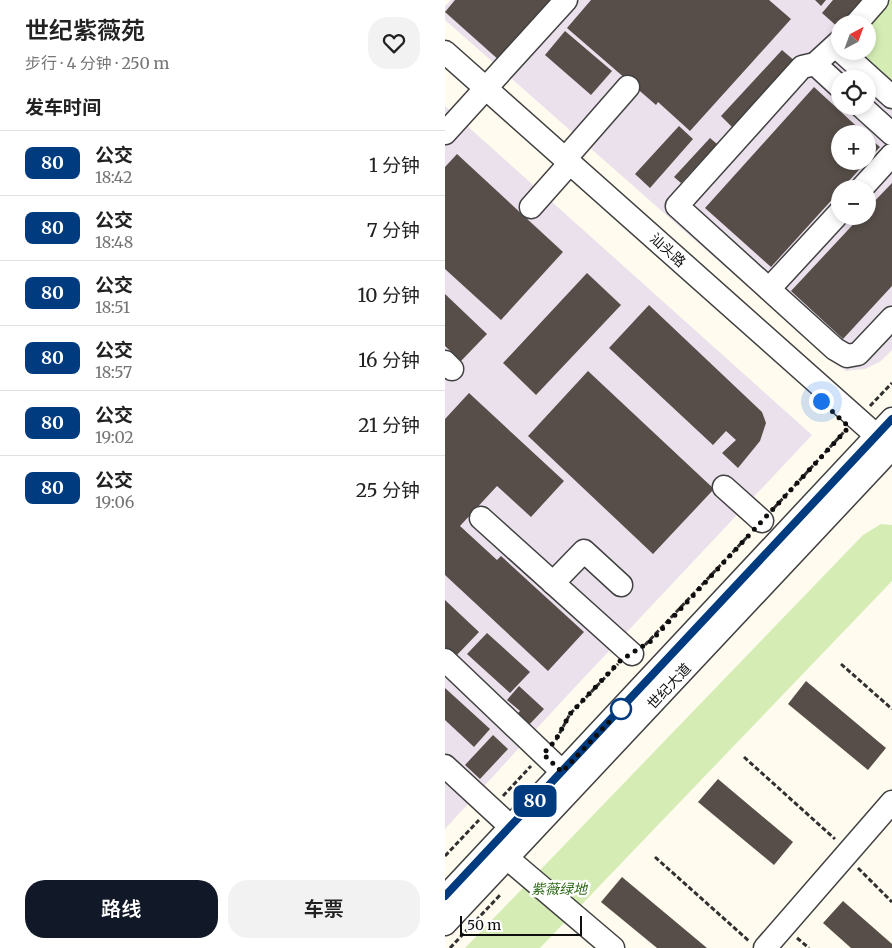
<!DOCTYPE html>
<html lang="zh">
<head>
<meta charset="utf-8">
<style>
  :root { --surface:#fff; --page:#f2f2f2; --text:#222; --muted:#767676; --line:#e0e0e0; --accent:#111827 }
  body { margin:0; font-family:Merriweather,"Noto Sans SC",serif; background:var(--page); color:var(--text); height:100vh; display:flex; flex-direction:column; font-size:19px; white-space:nowrap }
  * { box-sizing:border-box; margin:0 }
  p { font-size:16px; color:var(--muted) }
  .icon { flex:none; width:28px; height:28px; fill:none; stroke:currentColor; stroke-width:2; stroke-linecap:round; stroke-linejoin:round }
  .map { position:relative; flex:1; overflow:hidden }
  .drawer { display:flex; flex-direction:column; background:var(--surface); width:445px }
  .drawer>* { flex:none }
  .badge { padding:0 10px; border-radius:8px; font-size:18px; line-height:32px }
  .needle { width:32px; rotate:41deg }
  .buttons { position:absolute; left:386px; top:15px; display:grid; gap:10px }
  .buttons a { display:grid; place-items:center; width:45px; height:45px; border-radius:50%; background:var(--surface); box-shadow:0 2px 8px #0003; font-size:25px }
  .scale { position:absolute; left:15px; bottom:12px; width:122px; box-sizing:border-box; padding-left:5px; border:2px solid #0e0e0e; border-top:0; font-size:14px; line-height:18px; white-space:nowrap; color:#0e0e0e; -webkit-text-stroke:4px #fff; paint-order:stroke }
  .you { position:absolute; width:25px; height:25px; margin:-12px; border:4px solid #fff; border-radius:50%; background:#1a73e8; box-shadow:0 0 0 8px #1a73e833 }
  .map>.badge { position:absolute; translate:-50% -50%; box-shadow:0 0 0 2px #fff }
  h2 { padding:0 25px; font-size:19px; line-height:45px }
  .round { display:grid; place-items:center; flex:none; width:52px; height:52px; border-radius:20px; background:var(--page) }
  .head { display:flex; align-items:center; justify-content:space-between; height:85px; padding:0 25px }
  h1 { font-size:24px; font-weight:600; line-height:38px }
  .button { display:flex; gap:10px; margin-top:auto; padding:10px 25px }
  .button a { flex:1; height:58px; border-radius:20px; background:var(--accent); color:#fff; font-size:20px; font-weight:600; line-height:58px; text-align:center }
  .button a+a { background:var(--page); color:var(--text) }
  ul { padding:0; list-style:none }
  li { display:flex; align-items:center; gap:15px; height:65px; padding:0 25px; border-top:1px solid var(--line) }
  li div { flex:1 }
  li b { display:block; font-size:19px }
  li em { font-style:normal }
  li .badge { min-width:55px; font-weight:700; text-align:center }
  main { display:flex; flex:1; min-height:0 }
  .map>svg:first-child { display:block }
</style>
</head>
<body>
<main>
<section class="drawer">
<div class="head"><div><h1>世纪紫薇苑</h1><p>步行 · 4 分钟 · 250 m</p></div><a class="round"><svg class="icon" aria-label="heart" viewBox="0 0 24 24"><path d="M12 20l-8-8c-3-5 5-10 8-4 3-6 11-1 8 4z"/></svg></a></div>
<h2>发车时间</h2>
<ul>
<li><span class="badge" style="background:#003b80;color:#fff">80</span><div><b>公交</b><p>18:42</p></div><em>1 分钟</em></li>
<li><span class="badge" style="background:#003b80;color:#fff">80</span><div><b>公交</b><p>18:48</p></div><em>7 分钟</em></li>
<li><span class="badge" style="background:#003b80;color:#fff">80</span><div><b>公交</b><p>18:51</p></div><em>10 分钟</em></li>
<li><span class="badge" style="background:#003b80;color:#fff">80</span><div><b>公交</b><p>18:57</p></div><em>16 分钟</em></li>
<li><span class="badge" style="background:#003b80;color:#fff">80</span><div><b>公交</b><p>19:02</p></div><em>21 分钟</em></li>
<li><span class="badge" style="background:#003b80;color:#fff">80</span><div><b>公交</b><p>19:06</p></div><em>25 分钟</em></li>
</ul>
<div class="button"><a>路线</a><a>车票</a></div>
</section>
<div class="map">
<svg width="447" height="948" viewBox="0 0 447 948">
  <rect width="100%" height="100%" fill="#fffbef"/>
  <g fill="#ebe1ed" fill-rule="evenodd">
    <path d="M6 0H442L420 24H395V51L447 86V350L436 361 420 369 401 371 388 362 0 20V6ZM395 79H422V106H395ZM395 134H422V161H395ZM395 189H422V216H395Z"/>
    <polygon points="0,106 367,435 117,701 0,829"/>
  </g>
  <g fill="#d5edb5">
    <polygon points="442,0 447,0 447,86 409,51 422,51 422,24"/>
    <polygon points="436,524 447,525 447,581 95,948 20,948 418,535"/>
  </g>
  <g fill="#574e49">
    <polygon points="10,0 109,0 55,61 0,12"/>
    <polygon points="146,0 324,0 346,19 245,131 213,102 211,105 122,28"/>
    <polygon points="370,0 381,0 376,6"/>
    <polygon points="388,0 419,0 398,24 395,24 395,29 377,13"/>
    <polygon points="120,31 167,71 146,95 100,55"/>
    <polygon points="337,50 351,62 289,129 276,116"/>
    <polygon points="369,87 420,134 395,134 395,161 422,161 326,267 260,208"/>
    <polygon points="234,126 248,139 205,188 190,174"/>
    <polygon points="422,136 435,147 422,161"/>
    <polygon points="265,138 272,144 236,183 229,177"/>
    <polygon points="12,154 118,252 56,320 0,269 0,167"/>
    <polygon points="447,183 447,286 398,339 346,291 416,216 422,216 422,209"/>
    <polygon points="142,273 176,305 91,395 58,363"/>
    <polygon points="0,294 42,334 16,361 0,346"/>
    <polygon points="204,305 317,412 321,423 315,441 293,468 277,453 291,440 281,431 268,445 164,348"/>
    <polygon points="143,371 269,489 208,554 83,436"/>
    <polygon points="24,393 119,481 86,517 52,486 15,526 52,560 56,556 139,632 103,671 0,575 0,419"/>
    <polygon points="0,600 34,632 10,657 0,648"/>
    <polygon points="42,633 85,672 65,693 22,654"/>
    <polygon points="361,681 441,748 423,770 343,704"/>
    <polygon points="74,686 99,709 82,727 70,716 75,711 62,700"/>
    <polygon points="0,688 45,729 29,747 0,720"/>
    <polygon points="48,735 63,749 35,779 20,765"/>
    <polygon points="273,779 348,842 329,865 253,802"/>
    <polygon points="177,877 262,948 212,948 156,902"/>
    <polygon points="398,901 447,944 447,948 406,948 378,923"/>
  </g>
  <g fill="none" stroke-linecap="round" stroke-linejoin="round">
    <g stroke="#414141" stroke-width="25">
      <g id="minor">
        <polyline points="411,24 432,0"/>
        <polyline points="395,41 370,64 357,67 232,206 390,349 402,356 413,354 447,318"/>
        <polyline points="396,51 447,97"/>
        <polyline points="0,52 442,445"/>
        <polyline points="370,64 395,87"/>
        <polyline points="416,106 447,134"/>
        <polyline points="0,133 121,0"/>
        <polyline points="120,159 183,87"/>
        <polyline points="416,189 447,155"/>
        <polyline points="86,207 125,163"/>
        <polyline points="324,289 395,212"/>
        <polyline points="0,362 7,369"/>
        <polyline points="279,487 317,521"/>
        <polyline points="36,518 187,654"/>
        <polyline points="108,583 139,551 176,585"/>
        <polyline points="0,660 128,782"/>
        <polyline points="0,766 66,827"/>
        <polyline points="62,858 168,948"/>
        <polyline points="0,897 447,419"/>
        <polyline points="0,924 447,448"/>
        <polyline points="320,948 447,802"/>
      </g>
    </g>
    <g stroke="#303030" stroke-width="3" stroke-dasharray="5 2.5" stroke-linecap="butt">
      <polyline points="425,406 447,383"/>
      <polyline points="329,508 399,432"/>
      <polyline points="200,645 304,535"/>
      <polyline points="396,664 447,709"/>
      <polyline points="111,740 125,714 173,664"/>
      <polyline points="299,757 390,839"/>
      <polyline points="58,796 86,766"/>
      <polyline points="0,856 34,820"/>
      <polyline points="210,857 304,941"/>
      <polyline points="413,868 447,902"/>
      <polyline points="352,938 364,948"/>
      <polyline points="5,948 56,894"/>
    </g>
    <use href="#minor" stroke="#fff" stroke-width="22"/>
  </g>
  <g fill="none" stroke-linecap="round" stroke-linejoin="round">
    <g stroke="#fff" stroke-width="11">
      <polyline id="line" points="0,896 447,419"/>
    </g>
    <use href="#line" stroke="#003b80" stroke-width="8"/>
    <polyline stroke="#0e0e0e" stroke-width="5" stroke-dasharray="0 9" points="176,709 117,772 98,754 110,741 125,714 176,660 206,641 404,427 376,401"/>
  </g>
  <circle fill="#fff" stroke="#003b80" stroke-width="2.5" cx="176" cy="709" r="10"/>
  <g text-anchor="middle" stroke-width="5" stroke-linejoin="round" paint-order="stroke">
    <g font-size="14" fill="#0e0e0e" stroke="#fff">
      <text transform="translate(223 250) rotate(42)" y="5">汕头路</text>
      <text transform="translate(224 686) rotate(-47)" y="5">世纪大道</text>
    </g>
    <g font-size="14" font-style="italic" fill="#2f6b19" stroke="#fff">
      <text x="114" y="894">紫薇绿地</text>
    </g>
  </g>
</svg>
<div class="buttons">
<a><svg class="needle" viewBox="-14 -14 28 28"><path d="M0-13l5 13h-10z" fill="#e53935"/><path d="M0 13l5-13h-10z" fill="#767676"/></svg></a>
<a><svg class="icon" aria-label="locate" viewBox="0 0 24 24"><circle cx="12" cy="12" r="6"/><path d="M12 2v4M12 18v4M2 12h4M18 12h4"/></svg></a>
<a>+</a>
<a>−</a>
</div>
<div class="scale">50 m</div>
<div class="you" style="left:376px;top:401px"></div>
<b class="badge" style="left:90px;top:801px;background:#003b80;color:#fff">80</b>
</div>
</main>
</body>
</html>
